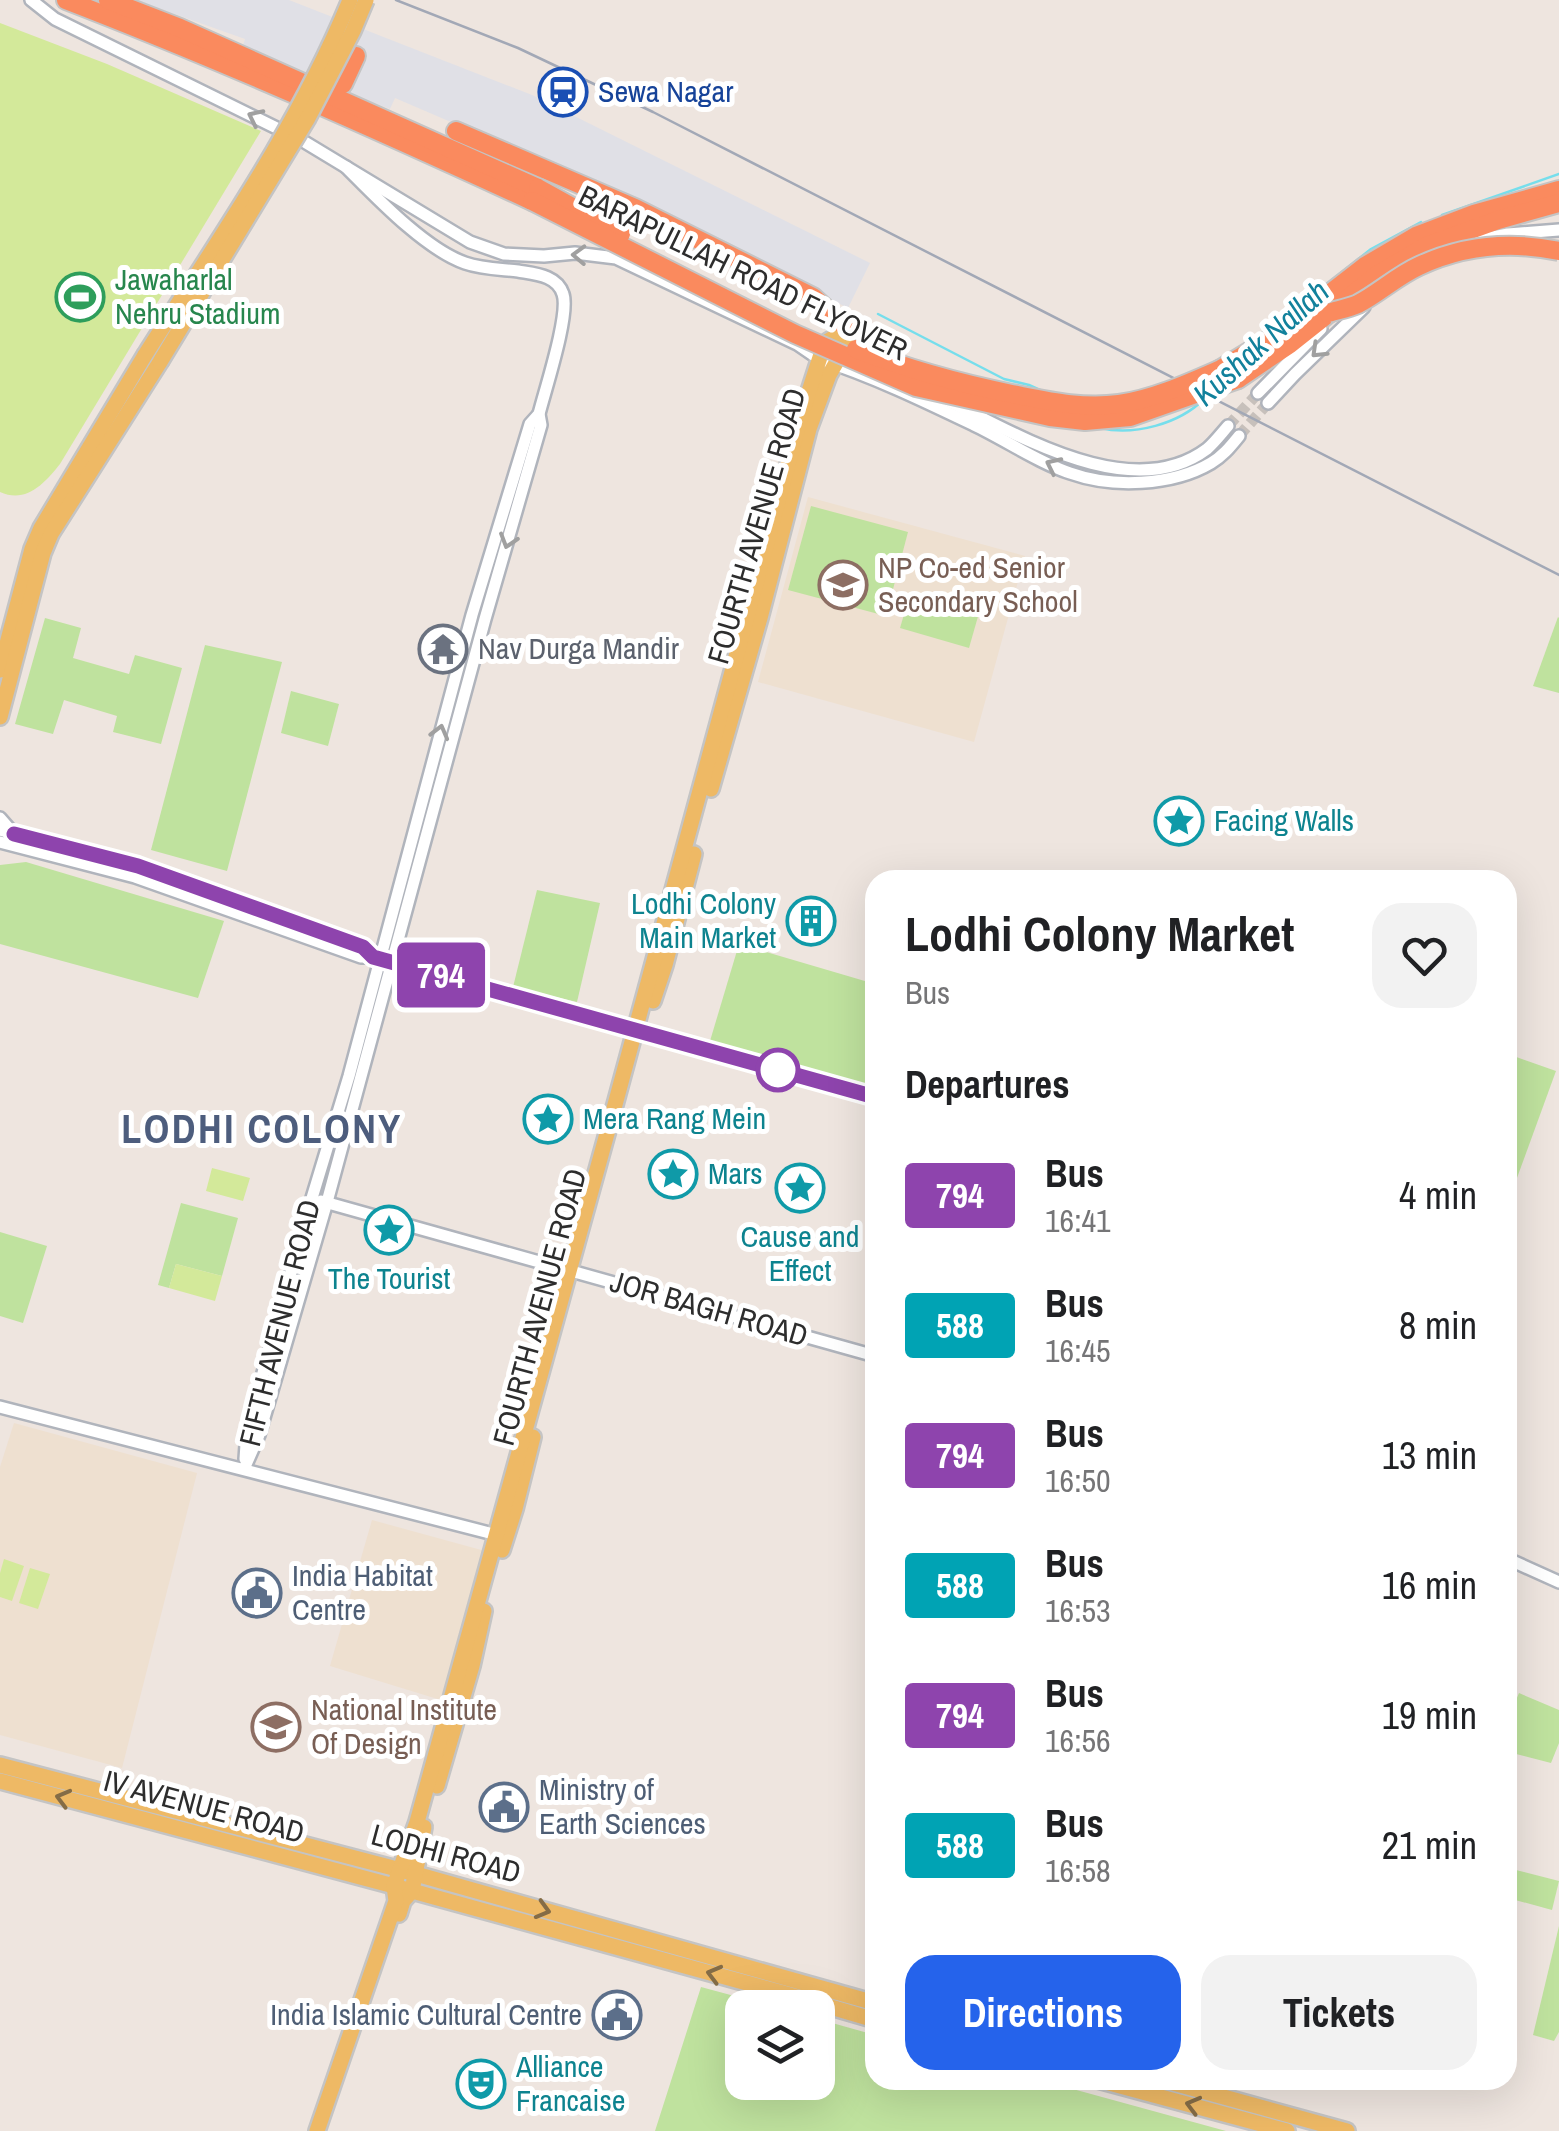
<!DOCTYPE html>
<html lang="en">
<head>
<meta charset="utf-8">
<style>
  :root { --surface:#fff; --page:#f2f2f2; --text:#202124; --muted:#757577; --accent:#2563eb }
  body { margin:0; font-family:"Archivo Narrow",sans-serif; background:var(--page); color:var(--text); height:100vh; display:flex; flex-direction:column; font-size:38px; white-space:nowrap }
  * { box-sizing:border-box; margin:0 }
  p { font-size:32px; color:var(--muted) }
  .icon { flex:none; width:55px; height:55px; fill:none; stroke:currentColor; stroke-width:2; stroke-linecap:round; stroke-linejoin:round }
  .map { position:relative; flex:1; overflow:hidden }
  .sheet { position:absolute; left:865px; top:870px; width:652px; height:1220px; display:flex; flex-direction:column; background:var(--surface); border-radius:30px; box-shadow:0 10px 40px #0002 }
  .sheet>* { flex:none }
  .badge { padding:0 20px; border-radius:8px; font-size:35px; line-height:65px }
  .buttons { position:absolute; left:725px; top:1990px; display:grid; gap:20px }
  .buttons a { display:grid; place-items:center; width:110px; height:110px; border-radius:20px; background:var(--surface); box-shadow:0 10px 40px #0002; font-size:50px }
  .map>.badge { position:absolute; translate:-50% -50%; box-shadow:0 0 0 5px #fff }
  h2 { padding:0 40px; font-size:38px; line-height:90px }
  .round { display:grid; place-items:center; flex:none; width:105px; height:105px; border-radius:30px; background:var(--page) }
  .summary { display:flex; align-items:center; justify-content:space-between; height:170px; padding:0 40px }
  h1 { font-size:48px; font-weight:800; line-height:75px }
  .primary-button { display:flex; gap:20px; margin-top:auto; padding:20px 40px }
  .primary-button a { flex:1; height:115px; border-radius:30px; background:var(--accent); color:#fff; font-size:40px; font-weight:800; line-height:115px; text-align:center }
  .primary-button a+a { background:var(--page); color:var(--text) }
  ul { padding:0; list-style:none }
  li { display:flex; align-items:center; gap:30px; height:130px; padding:0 40px }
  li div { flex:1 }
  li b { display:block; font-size:38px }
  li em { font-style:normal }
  li .badge { min-width:110px; font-weight:700; text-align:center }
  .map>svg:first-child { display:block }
</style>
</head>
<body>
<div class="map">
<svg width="1559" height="2131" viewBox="0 0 1559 2131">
  <rect width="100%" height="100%" fill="#eee5df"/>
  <polygon fill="#e0e0e6" points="135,0 289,0 532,95 870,263 848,308 616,193 395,98 390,109 344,92 242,49 245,39"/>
  <g fill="#eee0d0">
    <polygon points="808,497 1025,556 974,742 758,682"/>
    <polygon points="14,1423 197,1473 122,1768 0,1735 0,1467"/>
    <polygon points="372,1520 485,1551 444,1701 330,1666"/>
  </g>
  <g fill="#bfe29e">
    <polygon points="811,506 908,532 886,616 788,590"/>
    <polygon points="910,594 979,613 969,648 900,628"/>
    <polygon points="1558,617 1559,618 1559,693 1533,686"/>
    <polygon points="45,618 81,628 73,658 129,674 135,655 182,668 161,744 113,732 117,716 64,700 53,734 15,724"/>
    <polygon points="205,645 282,662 227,871 151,850"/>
    <polygon points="291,691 339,704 328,746 281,733"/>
    <polygon points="26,862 224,921 198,998 0,944 0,865"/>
    <polygon points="537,890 600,903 577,1002 513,987"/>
    <polygon points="739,944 875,984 875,1089 710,1041"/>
    <polygon points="1508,1054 1556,1071 1510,1197 1508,1196"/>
    <polygon points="181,1203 238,1218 222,1276 176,1264 169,1288 158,1285"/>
    <polygon points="0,1232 47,1246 23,1323 0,1316"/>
    <polygon points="1519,1693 1559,1710 1559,1743 1551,1763 1508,1752 1508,1719"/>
    <polygon points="1508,1868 1559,1881 1552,1910 1508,1898"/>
    <polygon points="1559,1926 1559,2032 1554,2041 1533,2035"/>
    <polygon points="701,1987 775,2007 742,2008 742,2082 818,2082 818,2019 875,2035 875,2080 1040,2080 1226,2131 655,2131"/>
  </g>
  <g fill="#d3e99a">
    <path d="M0 23 107 64 261 131 60 464C45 483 26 504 0 492Z"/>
    <polygon points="212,1168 250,1178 243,1201 206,1191"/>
    <polygon points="176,1264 222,1276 215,1301 169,1288"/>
    <polygon points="4,1559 24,1566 12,1601 0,1597 0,1573"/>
    <polygon points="30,1568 50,1574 38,1609 19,1603"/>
  </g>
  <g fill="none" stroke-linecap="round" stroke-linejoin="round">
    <g stroke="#76deec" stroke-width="2.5">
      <polyline points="1442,215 1559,174"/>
      <polyline points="1299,306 1371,249 1421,222"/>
      <polyline points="878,314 1004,379 1029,385 1040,390"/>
      <path d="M1100 428C1134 436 1179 424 1204 399"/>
    </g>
    <g stroke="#c7c0bb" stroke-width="11" stroke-dasharray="11 5.5" stroke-linecap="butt">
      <polyline points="1228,426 1258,393"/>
      <polyline points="1239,436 1268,403"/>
    </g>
    <g stroke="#b0b4bc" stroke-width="16">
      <g id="minor">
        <path d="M31 0 55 19 303 141 470 242 504 254 544 256 575 253 616 258 797 344 819 359C872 376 924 401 974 425 1006 440 1037 462 1070 473 1112 488 1172 486 1211 463 1223 456 1230 447 1239 436"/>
        <polyline points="1473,241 1508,234 1559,230"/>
        <polyline points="1258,393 1321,329"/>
        <path d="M944 399C1015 433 1131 506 1207 449 1215 442 1221 434 1228 426"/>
        <polyline points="1268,403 1295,374 1364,307"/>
        <polyline points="0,818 14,834"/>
        <polyline points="0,830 138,866 363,947 373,957"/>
        <polyline points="0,842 135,877 361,957 373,957 391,961 643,1031"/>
        <polyline points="321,1201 875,1356"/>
        <polyline points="0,1407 501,1536"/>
        <polyline points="245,1459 247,1430 312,1198 349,1076 472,615 530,424 539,414"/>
        <path d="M244 1469 259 1435 327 1202 485 619 541 425 539 414C545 390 570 314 563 294 557 275 535 274 518 271 501 269 482 269 465 263 425 249 376 197 346 167"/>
        <polyline points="1508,1559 1559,1582"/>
      </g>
    </g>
    <g stroke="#c4c4c4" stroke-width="20">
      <g id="major">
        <polyline points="0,670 32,549 41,528 145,355"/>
        <polyline points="0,717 43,553 51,534 160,362"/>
        <polyline points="711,789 760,618 809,429 829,375 843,351 848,329"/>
        <polyline points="653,1001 665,965 694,854"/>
        <polyline points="502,1550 515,1509 533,1437"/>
        <polyline points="0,1765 416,1874 875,2003"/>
        <polyline points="0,1781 394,1886 783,1993 875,2020"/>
        <polyline points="437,1786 472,1666 484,1611"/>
        <polyline points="399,1914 403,1901 412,1891 424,1827"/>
        <polyline points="1098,2080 1287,2131"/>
        <polyline points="1162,2080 1347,2131"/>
        <polyline points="317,2131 396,1901 394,1886 417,1822 616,1101 802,413 822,351 828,341 848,329"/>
      </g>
    </g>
    <g stroke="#c4c4c4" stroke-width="22">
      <g id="highway">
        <path d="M66 0C224 61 378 130 532 201"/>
        <polyline points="108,0 180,28 538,188"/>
        <polyline points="343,84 356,56"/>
        <polyline points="456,131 635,208 813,297 848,329"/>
        <polyline points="1221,369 1275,336 1365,266 1416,236 1474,214 1559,190"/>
        <polyline points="1238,379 1290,344 1377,275 1426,246 1498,220 1559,203"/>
      </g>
    </g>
    <use href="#minor" stroke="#fff" stroke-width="11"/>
    <use href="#major" stroke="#eeb965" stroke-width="15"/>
    <use href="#highway" stroke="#fa8a5e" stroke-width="18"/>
    <polyline stroke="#a2a8b6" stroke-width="2.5" points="396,0 518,48 653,112 1559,575"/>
    <g stroke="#c4c4c4" stroke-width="20" stroke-linecap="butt">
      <g id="major-bridge">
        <path d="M145 355C218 240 298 127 350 0"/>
        <polyline points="160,362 308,118 353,31 366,0"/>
      </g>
    </g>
    <g stroke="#c4c4c4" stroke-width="22" stroke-linecap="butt">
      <g id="highway-bridge">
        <polyline points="538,188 621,234"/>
        <polyline points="532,201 795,334 916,387 1050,417 1085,421 1130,417 1238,379"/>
        <path d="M1328 313C1338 310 1349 308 1358 304 1379 293 1397 276 1419 266 1464 245 1511 241 1559 251"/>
        <path d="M856 349C907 369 958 383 1012 394 1048 401 1082 409 1119 404 1154 399 1189 383 1221 369"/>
      </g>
    </g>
    <use href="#major-bridge" stroke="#eeb965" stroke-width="15"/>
    <use href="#highway-bridge" stroke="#fa8a5e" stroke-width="18"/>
  </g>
  <defs><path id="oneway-chevron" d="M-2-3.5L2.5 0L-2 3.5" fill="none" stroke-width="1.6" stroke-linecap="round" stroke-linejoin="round" transform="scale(2.5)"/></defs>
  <g stroke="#a0a0a0">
    <use href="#oneway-chevron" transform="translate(255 117) rotate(-154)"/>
    <use href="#oneway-chevron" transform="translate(579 255) rotate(-178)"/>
    <use href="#oneway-chevron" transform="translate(1318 351) rotate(136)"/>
    <use href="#oneway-chevron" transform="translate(1053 465) rotate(-154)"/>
    <use href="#oneway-chevron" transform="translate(508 541) rotate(107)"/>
    <use href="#oneway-chevron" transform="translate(440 732) rotate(-75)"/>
  </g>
  <g stroke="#846c46">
    <use href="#oneway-chevron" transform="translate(63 1798) rotate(-165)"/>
    <use href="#oneway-chevron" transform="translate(543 1910) rotate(16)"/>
    <use href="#oneway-chevron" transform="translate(714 1974) rotate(-165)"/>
    <use href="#oneway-chevron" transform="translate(1193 2105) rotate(-165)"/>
  </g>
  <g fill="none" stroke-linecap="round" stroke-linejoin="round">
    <g stroke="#fff" stroke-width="22">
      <polyline id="line" points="14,834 138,866 363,947 373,957 875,1097"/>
    </g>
    <use href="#line" stroke="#8e44ad" stroke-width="15"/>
  </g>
  <defs>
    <g id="station-ring" transform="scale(2.5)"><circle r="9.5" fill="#fff" stroke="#1a4fb4" stroke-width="1.5"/><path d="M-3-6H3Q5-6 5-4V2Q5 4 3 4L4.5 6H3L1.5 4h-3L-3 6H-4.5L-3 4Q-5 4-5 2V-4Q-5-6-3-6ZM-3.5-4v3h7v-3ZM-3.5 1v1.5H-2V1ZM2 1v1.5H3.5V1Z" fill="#1a4fb4"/></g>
    <g id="stadium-ring" transform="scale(2.5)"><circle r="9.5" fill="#fff" stroke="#2e9e5b" stroke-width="1.5"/><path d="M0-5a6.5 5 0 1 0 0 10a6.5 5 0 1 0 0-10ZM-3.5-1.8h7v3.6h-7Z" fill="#2e9e5b"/></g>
    <g id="school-ring" transform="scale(2.5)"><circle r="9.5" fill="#fff" stroke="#8d6e63" stroke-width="1.5"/><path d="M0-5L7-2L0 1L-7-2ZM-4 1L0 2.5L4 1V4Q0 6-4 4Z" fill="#8d6e63"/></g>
    <g id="temple-ring" transform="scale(2.5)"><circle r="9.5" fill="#fff" stroke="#6b7280" stroke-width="1.5"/><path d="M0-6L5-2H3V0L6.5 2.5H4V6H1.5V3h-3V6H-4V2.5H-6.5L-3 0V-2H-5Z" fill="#6b7280"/></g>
    <g id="sight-ring" transform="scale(2.5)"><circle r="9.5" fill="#fff" stroke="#0f9aa8" stroke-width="1.5"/><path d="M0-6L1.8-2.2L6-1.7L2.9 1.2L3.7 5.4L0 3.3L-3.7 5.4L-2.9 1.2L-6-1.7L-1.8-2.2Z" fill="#0f9aa8"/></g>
    <g id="building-ring" transform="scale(2.5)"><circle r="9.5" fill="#fff" stroke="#0f9aa8" stroke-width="1.5"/><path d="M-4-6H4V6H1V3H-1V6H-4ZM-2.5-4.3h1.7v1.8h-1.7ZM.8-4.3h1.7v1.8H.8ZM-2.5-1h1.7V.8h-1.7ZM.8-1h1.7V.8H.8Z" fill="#0f9aa8"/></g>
    <g id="civic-ring" transform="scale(2.5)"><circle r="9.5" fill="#fff" stroke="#5c6f8a" stroke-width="1.5"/><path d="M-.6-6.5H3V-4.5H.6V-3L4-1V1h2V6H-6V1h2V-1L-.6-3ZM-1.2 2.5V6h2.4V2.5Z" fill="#5c6f8a"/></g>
    <g id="university-ring" transform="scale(2.5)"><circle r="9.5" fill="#fff" stroke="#8d6e63" stroke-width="1.5"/><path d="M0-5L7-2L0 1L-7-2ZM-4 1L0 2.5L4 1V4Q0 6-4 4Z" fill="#8d6e63"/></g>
    <g id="theatre-ring" transform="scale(2.5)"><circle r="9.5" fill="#fff" stroke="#0f9aa8" stroke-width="1.5"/><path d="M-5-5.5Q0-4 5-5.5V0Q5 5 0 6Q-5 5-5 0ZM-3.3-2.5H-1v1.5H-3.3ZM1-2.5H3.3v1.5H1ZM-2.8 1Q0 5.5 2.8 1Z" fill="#0f9aa8"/></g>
  </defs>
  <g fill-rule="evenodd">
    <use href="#station-ring" x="563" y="92"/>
    <use href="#stadium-ring" x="80" y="297"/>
    <use href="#school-ring" x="843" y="585"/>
    <use href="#temple-ring" x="443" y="649"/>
    <use href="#sight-ring" x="1179" y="821"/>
    <use href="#building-ring" x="811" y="921"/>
    <use href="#sight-ring" x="548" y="1119"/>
    <use href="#sight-ring" x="673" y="1174"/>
    <use href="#sight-ring" x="800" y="1188"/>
    <use href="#sight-ring" x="389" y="1230"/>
    <use href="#civic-ring" x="257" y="1593"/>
    <use href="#university-ring" x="276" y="1727"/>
    <use href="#civic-ring" x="504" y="1807"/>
    <use href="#civic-ring" x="617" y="2015"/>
    <use href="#theatre-ring" x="481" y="2084"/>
  </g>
  <circle fill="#fff" stroke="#8e44ad" stroke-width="5" cx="778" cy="1070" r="20"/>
  <g text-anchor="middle" stroke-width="10" stroke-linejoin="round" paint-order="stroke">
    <g font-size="30" fill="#164399" stroke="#fff" text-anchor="start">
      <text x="598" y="102">Sewa Nagar</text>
    </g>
    <g font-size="30" fill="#2d2d2d" stroke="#fff">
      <text transform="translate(743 273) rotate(26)" y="10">BARAPULLAH ROAD FLYOVER</text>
      <text transform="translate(757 526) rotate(-74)" y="10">FOURTH AVENUE ROAD</text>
      <text transform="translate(540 1307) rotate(-75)" y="10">FOURTH AVENUE ROAD</text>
      <text transform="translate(709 1309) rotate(16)" y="10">JOR BAGH ROAD</text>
      <text transform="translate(280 1323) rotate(-76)" y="10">FIFTH AVENUE ROAD</text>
      <text transform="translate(204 1807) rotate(15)" y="10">IV AVENUE ROAD</text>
      <text transform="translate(446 1854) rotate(15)" y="10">LODHI ROAD</text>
    </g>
    <g font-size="30" fill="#27864d" stroke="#fff" text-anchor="start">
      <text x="115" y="290">Jawaharlal<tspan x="115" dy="34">Nehru Stadium</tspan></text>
    </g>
    <g font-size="30" fill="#785e54" stroke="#fff" text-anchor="start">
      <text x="878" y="578">NP Co-ed Senior<tspan x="878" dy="34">Secondary School</tspan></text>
      <text x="311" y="1720">National Institute<tspan x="311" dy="34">Of Design</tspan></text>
    </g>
    <g font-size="30" fill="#5b616d" stroke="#fff" text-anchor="start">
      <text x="478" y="659">Nav Durga Mandir</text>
    </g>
    <g font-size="30" fill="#0d838f" stroke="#fff" text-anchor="start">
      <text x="1214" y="831">Facing Walls</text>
      <text x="776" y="914" text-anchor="end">Lodhi Colony<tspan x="776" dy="34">Main Market</tspan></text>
      <text x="583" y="1129">Mera Rang Mein</text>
      <text x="708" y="1184">Mars</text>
      <text x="800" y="1247" text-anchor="middle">Cause and<tspan x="800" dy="34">Effect</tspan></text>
      <text x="389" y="1289" text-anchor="middle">The Tourist</text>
      <text x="516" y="2077">Alliance<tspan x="516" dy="34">Francaise</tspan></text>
    </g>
    <g font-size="30" fill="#4e5e75" stroke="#fff" text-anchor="start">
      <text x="292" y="1586">India Habitat<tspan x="292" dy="34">Centre</tspan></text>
      <text x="539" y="1800">Ministry of<tspan x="539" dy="34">Earth Sciences</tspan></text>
      <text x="582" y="2025" text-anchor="end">India Islamic Cultural Centre</text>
    </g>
    <g font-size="32" font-style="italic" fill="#11819c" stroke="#fff">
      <text transform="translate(1261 343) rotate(-42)" y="11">Kushak Nallah</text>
    </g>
    <g font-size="40" font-weight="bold" letter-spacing="2.5" fill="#4d5d7d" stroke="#fff">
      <text x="262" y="1143">LODHI COLONY</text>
    </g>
  </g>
</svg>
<div class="buttons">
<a><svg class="icon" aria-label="layers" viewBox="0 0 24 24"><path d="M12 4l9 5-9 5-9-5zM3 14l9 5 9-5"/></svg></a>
</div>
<b class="badge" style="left:441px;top:975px;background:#8e44ad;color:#fff">794</b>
<section class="sheet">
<div class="summary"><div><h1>Lodhi Colony Market</h1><p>Bus</p></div><a class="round"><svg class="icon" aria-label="heart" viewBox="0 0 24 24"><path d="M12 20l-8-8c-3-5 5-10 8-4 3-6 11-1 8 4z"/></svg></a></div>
<h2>Departures</h2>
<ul>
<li><span class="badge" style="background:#8e44ad;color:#fff">794</span><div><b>Bus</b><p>16:41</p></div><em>4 min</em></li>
<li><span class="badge" style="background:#00a3b4;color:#fff">588</span><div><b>Bus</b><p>16:45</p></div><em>8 min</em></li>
<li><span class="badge" style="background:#8e44ad;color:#fff">794</span><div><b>Bus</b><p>16:50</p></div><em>13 min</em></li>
<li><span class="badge" style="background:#00a3b4;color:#fff">588</span><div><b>Bus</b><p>16:53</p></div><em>16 min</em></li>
<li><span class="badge" style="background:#8e44ad;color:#fff">794</span><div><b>Bus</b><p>16:56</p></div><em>19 min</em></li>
<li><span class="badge" style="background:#00a3b4;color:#fff">588</span><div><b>Bus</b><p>16:58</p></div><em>21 min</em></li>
</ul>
<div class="primary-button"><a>Directions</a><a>Tickets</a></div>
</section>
</div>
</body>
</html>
